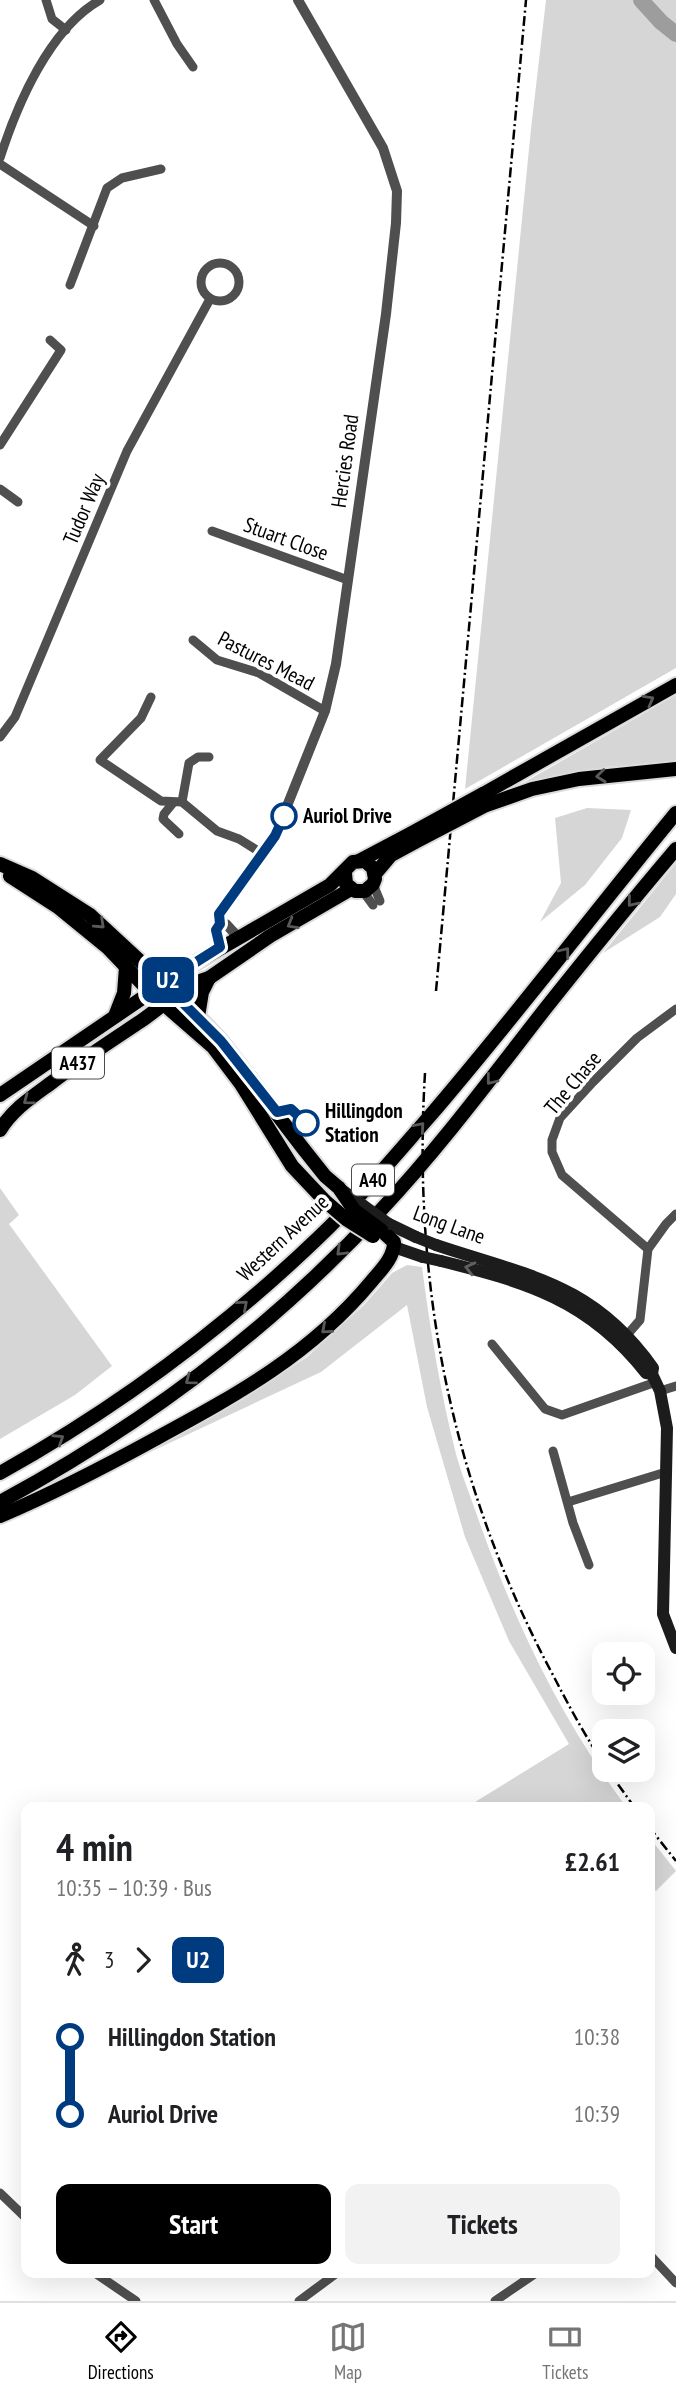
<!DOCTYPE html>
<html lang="en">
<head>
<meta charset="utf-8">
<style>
  :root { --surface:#fff; --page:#f2f2f2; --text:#202124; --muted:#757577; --line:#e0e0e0; --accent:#000 }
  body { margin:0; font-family:"PT Sans Narrow",sans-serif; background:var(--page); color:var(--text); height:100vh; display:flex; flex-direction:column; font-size:26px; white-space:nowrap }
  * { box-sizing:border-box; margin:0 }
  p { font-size:23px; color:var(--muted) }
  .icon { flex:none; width:38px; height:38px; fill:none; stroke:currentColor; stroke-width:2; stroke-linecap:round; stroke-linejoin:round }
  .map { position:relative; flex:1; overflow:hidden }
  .panel { position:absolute; left:21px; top:1802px; width:634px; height:476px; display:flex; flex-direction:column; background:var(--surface); border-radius:14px; box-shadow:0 7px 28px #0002 }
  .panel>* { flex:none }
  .badge { padding:0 14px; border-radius:10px; font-size:24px; line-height:46px }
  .fabs { position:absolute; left:592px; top:1642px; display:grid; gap:14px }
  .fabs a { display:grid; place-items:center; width:63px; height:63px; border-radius:14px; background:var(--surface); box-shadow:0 7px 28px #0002; font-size:35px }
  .map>.badge { position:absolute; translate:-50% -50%; box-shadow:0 0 0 4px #fff }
  .legs { display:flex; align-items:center; gap:10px; height:77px; padding:0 35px; font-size:23px }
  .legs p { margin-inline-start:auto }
  .overview { display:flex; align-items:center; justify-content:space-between; height:119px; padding:0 35px }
  h1 { font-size:38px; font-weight:800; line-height:52px }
  .button { display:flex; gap:14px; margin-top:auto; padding:14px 35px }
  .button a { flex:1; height:80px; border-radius:14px; background:var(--accent); color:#fff; font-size:28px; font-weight:800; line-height:80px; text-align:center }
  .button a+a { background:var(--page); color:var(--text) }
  ul { padding:0 35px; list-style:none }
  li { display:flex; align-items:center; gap:24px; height:77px; font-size:26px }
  li i { display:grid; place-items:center; width:10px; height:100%; margin:0 9px; background:currentColor }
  li i::after { content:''; width:18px; height:18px; margin:-9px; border:5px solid; border-radius:50%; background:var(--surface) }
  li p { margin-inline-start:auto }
  li:first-child i { background:linear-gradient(#0000 50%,currentColor 0) }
  li:last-child i { background:linear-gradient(currentColor 50%,#0000 0) }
  .tabs { display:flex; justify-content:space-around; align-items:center; height:98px; border-top:2px solid var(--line); background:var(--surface); font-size:19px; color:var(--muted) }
  .tabs a { display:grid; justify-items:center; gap:4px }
  .tabs .current { color:var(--accent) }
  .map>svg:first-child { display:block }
</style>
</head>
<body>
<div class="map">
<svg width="676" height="2301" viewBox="0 0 676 2301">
  <rect width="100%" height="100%" fill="#fff"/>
  <g fill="#d6d6d6">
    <polygon points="546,0 676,0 676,668 465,789 531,129"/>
    <polygon points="676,695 676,761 607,767 523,783"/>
    <polygon points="587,808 631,810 622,838 585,885 540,922 561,883 555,818"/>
    <polygon points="676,863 676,894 660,917 603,953"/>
    <polygon points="0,1188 19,1215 9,1224 112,1366 75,1395 0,1439"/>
    <path d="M407 1265 422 1267C430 1328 440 1390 455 1450 461 1474 471 1497 479 1521 515 1623 562 1721 627 1808H489L475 1802 569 1744 509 1641 465 1537 427 1407 407 1305 321 1372 101 1475 244 1399 307 1357 363 1306 392 1273Z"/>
    <polygon points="649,1837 676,1871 656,1891 649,1887"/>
  </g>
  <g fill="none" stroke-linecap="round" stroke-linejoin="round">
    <polyline stroke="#9d9d9d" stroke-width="16" points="641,0 661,22 676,34"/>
    <g stroke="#dbdbdb" stroke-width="18">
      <g id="primary">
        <polyline points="0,864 32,878 90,915 184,1002 221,1041 302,1147 325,1176 339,1188"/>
        <polyline points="10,876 58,907 107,947 151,993 213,1047 241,1084 292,1166 325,1201"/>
        <polyline points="115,1016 124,993 126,967"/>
        <polyline points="198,1017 202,992 209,978"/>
        <polyline points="0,1095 185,969 330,885 353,862 365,861 373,868 375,879 373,884 365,891 355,891 346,884 345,873"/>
        <path d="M0 1130C13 1109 32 1097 51 1083 80 1061 111 1041 141 1021 163 1006 182 986 209 978L270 936 351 889"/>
      </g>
    </g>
    <g stroke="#dbdbdb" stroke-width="18">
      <g id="trunk">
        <polyline points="483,794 676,685"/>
        <polyline points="484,806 532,789 579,779 676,769"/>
        <polyline points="359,861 412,833"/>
        <polyline points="375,874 391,855 415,842"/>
        <path d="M0 1473C115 1409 223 1329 318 1238 358 1200 393 1158 429 1117 514 1018 593 914 676 813"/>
        <path d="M0 1502C141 1426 272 1328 381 1210 440 1147 492 1077 545 1009 588 955 631 902 676 849"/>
        <path d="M0 1516C54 1493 106 1466 157 1438 238 1394 311 1354 371 1282 381 1270 394 1258 394 1242L381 1230"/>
      </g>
    </g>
    <g stroke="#4f4f4f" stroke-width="9">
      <polyline points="46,0 52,19 66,30"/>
      <polyline points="154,0 177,44 193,67"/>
      <path d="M0 158C17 105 49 29 100 0"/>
      <polyline points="0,164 94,226"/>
      <circle cx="220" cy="282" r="19"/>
      <polyline points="70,285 107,188 122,178 161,169"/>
      <polyline points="0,445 61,350 50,340"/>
      <polyline points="0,489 18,502"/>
      <polyline points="212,531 348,580"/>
      <polyline points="193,640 217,660 259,673 325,711"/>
      <polyline points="151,697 141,718 100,760 161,801 182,802 217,831 239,839 263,854"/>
      <polyline points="0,737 15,717 127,451 210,299"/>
      <polyline points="182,802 189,763 198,757 209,757"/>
      <polyline points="173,803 164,814 163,819 179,834"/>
      <polyline points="373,884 380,901"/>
      <polyline points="360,892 365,894 373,905"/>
      <polyline points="648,1249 562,1175 552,1152 552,1140 560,1118 593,1082 637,1038 676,1009"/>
      <polyline points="627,1335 640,1320 648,1249 666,1224 676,1214"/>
      <polyline points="492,1344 545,1409 562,1415 656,1382"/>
      <polyline points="660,1391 676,1386"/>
      <polyline points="553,1451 573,1523 589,1565"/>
      <polyline points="568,1502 666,1472"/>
      <polyline points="0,2193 26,2218"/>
      <polyline points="649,2254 676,2283"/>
      <polyline points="95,2273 136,2301"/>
      <polyline points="299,2301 337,2273"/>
      <polyline points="495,2301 536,2273"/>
    </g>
    <g stroke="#4f4f4f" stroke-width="10">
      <polyline points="220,924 226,924 238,937"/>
      <polyline points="220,947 216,930 220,924 219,914 275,836 325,711 336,664 386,314 396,223 397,191 383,148 298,0"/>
    </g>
    <g stroke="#1c1c1c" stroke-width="12">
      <polyline points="389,1224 416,1237"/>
      <path d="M436 1245C528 1276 593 1283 653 1368L652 1374 660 1391 667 1428 663 1614 676 1648"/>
      <polyline points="394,1247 423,1257"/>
      <path d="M441 1261C526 1282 589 1300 646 1373L652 1374"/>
    </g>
    <use href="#primary" stroke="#000" stroke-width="14"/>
    <use href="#trunk" stroke="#000" stroke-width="14"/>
    <g stroke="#000" stroke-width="2.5" stroke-dasharray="10 3.5 2 3.5" stroke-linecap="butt">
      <polyline points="436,991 526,0"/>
      <path d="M425 1073C412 1287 452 1487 554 1677 569 1706 585 1736 604 1764"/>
      <polyline points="607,1769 635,1808"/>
      <polyline points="649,1827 676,1861"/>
    </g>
    <g stroke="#dbdbdb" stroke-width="18" stroke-linecap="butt">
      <polyline id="primary-bridge" points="325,1201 346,1219 373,1236"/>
    </g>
    <g stroke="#dbdbdb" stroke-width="18" stroke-linecap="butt">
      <g id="trunk-bridge">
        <polyline points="412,833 483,794"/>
        <polyline points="415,842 484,806"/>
        <polyline points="339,1188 354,1210 381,1230"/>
      </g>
    </g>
    <g stroke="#1c1c1c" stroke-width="12">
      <polyline points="342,1190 389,1224"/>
      <polyline points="416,1237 436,1245"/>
      <polyline points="423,1257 441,1261"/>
    </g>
    <use href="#primary-bridge" stroke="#000" stroke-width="14"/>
    <use href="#trunk-bridge" stroke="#000" stroke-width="14"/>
  </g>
  <defs><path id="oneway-chevron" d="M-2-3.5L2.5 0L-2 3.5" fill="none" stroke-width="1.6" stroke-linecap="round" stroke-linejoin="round" transform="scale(1.75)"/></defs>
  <g stroke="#595959">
    <use href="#oneway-chevron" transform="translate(649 700) rotate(-29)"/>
    <use href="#oneway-chevron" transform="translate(601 776) rotate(174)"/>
    <use href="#oneway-chevron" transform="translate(632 902) rotate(129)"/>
    <use href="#oneway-chevron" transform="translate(100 924) rotate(43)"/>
    <use href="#oneway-chevron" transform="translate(292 924) rotate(150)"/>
    <use href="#oneway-chevron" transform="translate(565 952) rotate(-52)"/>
    <use href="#oneway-chevron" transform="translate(491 1080) rotate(128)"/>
    <use href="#oneway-chevron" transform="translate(28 1100) rotate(143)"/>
    <use href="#oneway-chevron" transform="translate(420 1127) rotate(-49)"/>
    <use href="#oneway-chevron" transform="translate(341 1251) rotate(136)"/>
    <use href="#oneway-chevron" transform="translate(243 1305) rotate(-41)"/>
    <use href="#oneway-chevron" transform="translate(326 1329) rotate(139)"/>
    <use href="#oneway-chevron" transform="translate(190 1380) rotate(143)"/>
    <use href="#oneway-chevron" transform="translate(59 1439) rotate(-33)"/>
  </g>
  <use stroke="#606060" href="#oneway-chevron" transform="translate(470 1268) rotate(-166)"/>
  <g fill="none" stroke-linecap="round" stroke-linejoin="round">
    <g stroke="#fff" stroke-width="16">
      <polyline id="line-1" points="284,816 275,836 219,914 220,924 216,930 220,947 163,983 221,1041 277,1112 291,1109 306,1123"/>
    </g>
    <use href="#line-1" stroke="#003b80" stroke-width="10"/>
  </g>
  <g fill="#fff" stroke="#003b80" stroke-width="3.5">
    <circle cx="284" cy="816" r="12"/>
    <circle cx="306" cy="1123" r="12"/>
  </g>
  <g text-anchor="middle" stroke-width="7" stroke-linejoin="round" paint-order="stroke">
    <g fill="#fff" stroke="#4c4c4c" stroke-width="2">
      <rect x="52" y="1047.5" width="52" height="31" rx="5"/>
      <rect x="352" y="1164.5" width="42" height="31" rx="5"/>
    </g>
    <g font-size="19" font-weight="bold" fill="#000">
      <text x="78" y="1070">A437</text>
      <text x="373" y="1187">A40</text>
    </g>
    <g font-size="21" fill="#000" stroke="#fff">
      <text transform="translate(345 461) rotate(-82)" y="7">Hercies Road</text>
      <text transform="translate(84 509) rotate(-67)" y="7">Tudor Way</text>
      <text transform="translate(286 539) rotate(20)" y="7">Stuart Close</text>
      <text transform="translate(266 661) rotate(27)" y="7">Pastures Mead</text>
      <text transform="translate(573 1083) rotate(-50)" y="7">The Chase</text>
      <text transform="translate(449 1225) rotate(20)" y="7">Long Lane</text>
      <text transform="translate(283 1238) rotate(-43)" y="7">Western Avenue</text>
    </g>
    <g font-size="21" font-weight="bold" fill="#000" stroke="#fff" text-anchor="start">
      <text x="303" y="823">Auriol Drive</text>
      <text x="325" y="1118">Hillingdon<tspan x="325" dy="24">Station</tspan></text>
    </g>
  </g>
</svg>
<div class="fabs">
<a><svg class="icon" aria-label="locate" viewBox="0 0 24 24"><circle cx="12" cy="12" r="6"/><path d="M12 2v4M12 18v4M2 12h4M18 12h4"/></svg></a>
<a><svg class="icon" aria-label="layers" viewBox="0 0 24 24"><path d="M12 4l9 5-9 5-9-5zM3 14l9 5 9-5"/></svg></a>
</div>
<b class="badge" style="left:168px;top:980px;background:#003b80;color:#fff">U2</b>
<section class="panel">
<div class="overview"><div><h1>4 min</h1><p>10:35 – 10:39 · Bus</p></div><b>£2.61</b></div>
<div class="legs"><svg class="icon" aria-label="walk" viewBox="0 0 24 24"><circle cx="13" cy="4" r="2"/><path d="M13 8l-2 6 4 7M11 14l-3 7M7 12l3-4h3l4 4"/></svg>3<svg class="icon" aria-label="forward" viewBox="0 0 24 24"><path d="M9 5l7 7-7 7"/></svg><b class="badge" style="background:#003b80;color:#fff">U2</b></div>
<ul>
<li><i style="color:#003b80"></i><b>Hillingdon Station</b><p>10:38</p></li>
<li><i style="color:#003b80"></i><b>Auriol Drive</b><p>10:39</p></li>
</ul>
<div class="button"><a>Start</a><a>Tickets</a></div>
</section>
</div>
<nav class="tabs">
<a class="current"><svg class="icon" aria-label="directions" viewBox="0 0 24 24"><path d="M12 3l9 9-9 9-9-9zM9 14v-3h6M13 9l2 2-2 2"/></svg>Directions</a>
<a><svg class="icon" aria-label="map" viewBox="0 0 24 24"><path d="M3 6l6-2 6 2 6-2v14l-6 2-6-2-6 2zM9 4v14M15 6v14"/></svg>Map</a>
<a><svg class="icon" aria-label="tickets" viewBox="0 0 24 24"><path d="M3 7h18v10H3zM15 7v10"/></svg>Tickets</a>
</nav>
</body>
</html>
